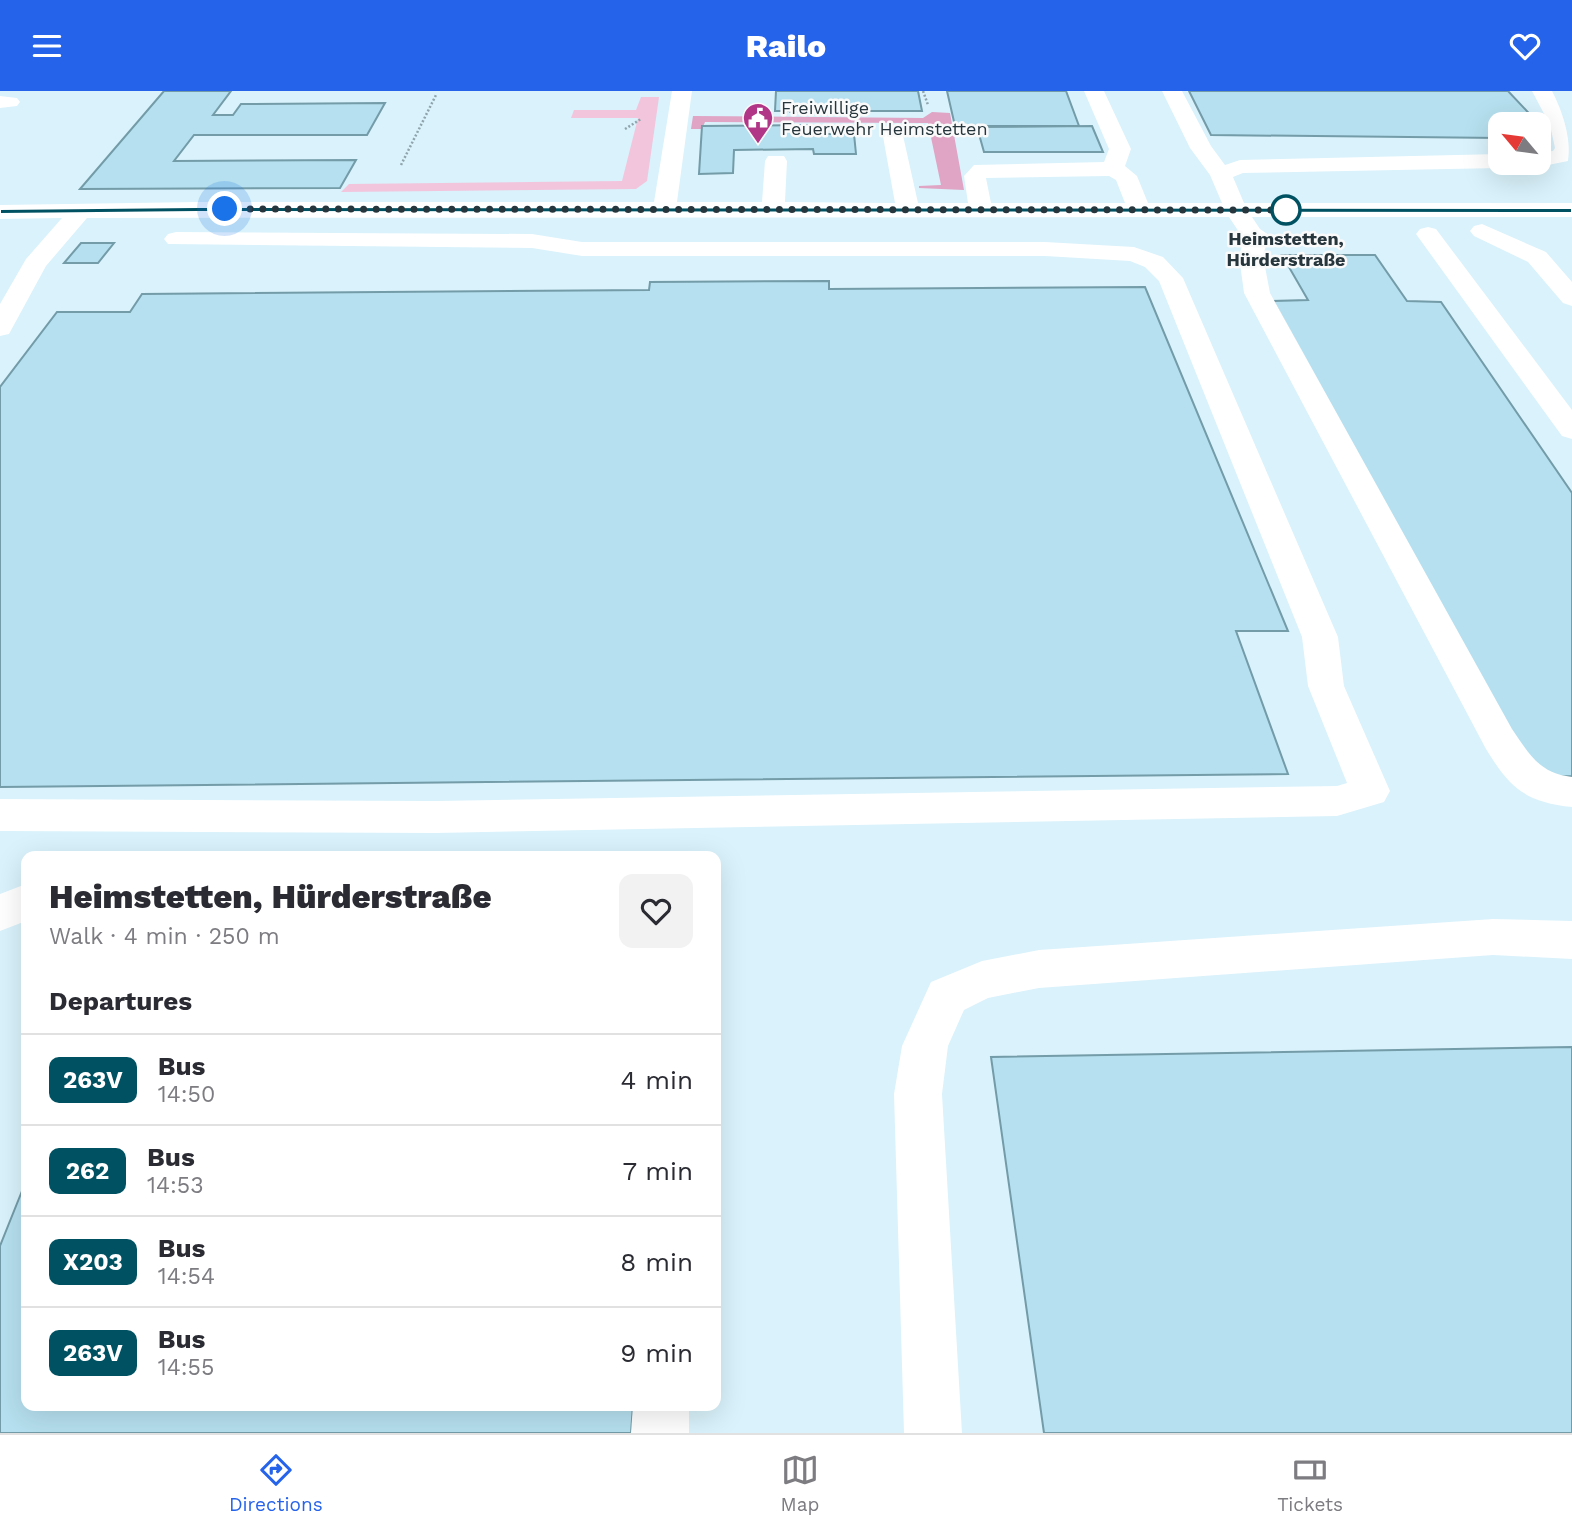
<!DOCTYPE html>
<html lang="en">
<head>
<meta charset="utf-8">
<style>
  :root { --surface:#fff; --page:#f2f2f3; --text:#2b2b33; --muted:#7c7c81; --line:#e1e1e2; --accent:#2563eb }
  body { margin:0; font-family:"Work Sans",sans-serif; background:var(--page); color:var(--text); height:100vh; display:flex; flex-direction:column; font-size:26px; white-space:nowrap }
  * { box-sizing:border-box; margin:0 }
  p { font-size:23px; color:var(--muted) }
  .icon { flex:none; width:38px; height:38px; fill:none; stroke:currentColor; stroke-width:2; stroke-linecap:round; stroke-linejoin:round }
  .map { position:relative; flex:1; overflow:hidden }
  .details { position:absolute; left:21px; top:760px; width:700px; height:560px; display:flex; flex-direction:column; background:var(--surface); border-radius:14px; box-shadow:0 7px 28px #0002 }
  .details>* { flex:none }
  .badge { padding:0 14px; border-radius:10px; font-size:24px; line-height:46px }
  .needle { width:46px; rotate:299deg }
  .controls { position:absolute; left:1488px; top:21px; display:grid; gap:14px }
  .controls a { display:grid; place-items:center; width:63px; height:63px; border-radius:14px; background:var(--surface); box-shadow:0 7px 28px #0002; font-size:35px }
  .you { position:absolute; width:35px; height:35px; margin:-18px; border:5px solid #fff; border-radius:50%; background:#1a73e8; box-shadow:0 0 0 10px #1a73e833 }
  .map>.badge { position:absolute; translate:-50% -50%; box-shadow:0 0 0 4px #fff }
  h2 { padding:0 28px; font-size:26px; line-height:63px }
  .round { display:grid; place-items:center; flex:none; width:74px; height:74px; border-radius:14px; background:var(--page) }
  .summary { display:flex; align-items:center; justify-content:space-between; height:119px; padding:0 28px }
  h1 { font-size:33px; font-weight:800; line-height:52px }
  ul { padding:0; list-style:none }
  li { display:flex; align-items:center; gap:21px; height:91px; padding:0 28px; border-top:2px solid var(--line) }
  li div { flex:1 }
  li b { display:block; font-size:26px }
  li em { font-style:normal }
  li .badge { min-width:77px; font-weight:700; text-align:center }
  header { display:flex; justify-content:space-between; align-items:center; height:91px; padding:0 28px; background:var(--accent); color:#fff; font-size:32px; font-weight:800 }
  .menu { display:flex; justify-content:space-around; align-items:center; height:98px; border-top:2px solid var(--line); background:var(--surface); font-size:19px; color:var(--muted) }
  .menu a { display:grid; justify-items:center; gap:4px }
  .menu .active { color:var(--accent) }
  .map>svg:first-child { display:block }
</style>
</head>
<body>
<header><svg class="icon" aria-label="menu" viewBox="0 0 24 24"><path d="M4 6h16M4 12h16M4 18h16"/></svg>Railo<svg class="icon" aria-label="heart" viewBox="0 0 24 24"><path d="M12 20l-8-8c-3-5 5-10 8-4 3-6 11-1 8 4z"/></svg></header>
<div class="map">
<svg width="1572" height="1342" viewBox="0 0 1572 1342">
  <rect width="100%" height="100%" fill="#d9f2fb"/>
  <polygon fill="#f2c5dd" points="641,6 659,6 647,90 636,98 341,101 349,93 622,90 638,27 571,27 574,19 636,19"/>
  <polygon fill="#e0a4c5" points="932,21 950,22 964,99 919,97 919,95 941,94 928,32 705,31 702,38 691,38 693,25 923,27"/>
  <g fill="#b6e0ef" stroke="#739ba8" stroke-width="2">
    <polygon points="164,0 231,0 213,24 233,24 241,13 385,12 367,44 194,44 174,70 356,69 340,97 80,98"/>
    <polygon points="776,0 918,0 922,20 775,20"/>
    <polygon points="947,0 1066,0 1079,35 955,35"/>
    <polygon points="1189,0 1508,0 1539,33 1500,33 1500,47 1211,44"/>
    <polygon points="809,34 810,43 854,43 856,63 814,63 813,58 734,59 733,82 699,83 702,35"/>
    <polygon points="1092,35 1103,61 984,61 977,36"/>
    <polygon points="81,152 114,152 98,172 64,172"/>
    <polygon points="1282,164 1375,164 1407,210 1441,211 1572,402 1572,685 1534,686 1273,210 1308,209"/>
    <polygon points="829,190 829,198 1145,196 1288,540 1236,540 1288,683 0,696 0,296 57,221 130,221 142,203 649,199 650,191"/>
    <polygon points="1572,956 1572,1342 1044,1342 991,966"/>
    <polygon points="26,1090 26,1314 633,1314 631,1342 0,1342 0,1155"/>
  </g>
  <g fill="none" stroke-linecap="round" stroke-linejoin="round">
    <g stroke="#8fa4ac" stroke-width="2.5" stroke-dasharray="2 2" stroke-linecap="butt">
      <polyline points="923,0 928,14"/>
      <polyline points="781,21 801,20"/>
      <polyline points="625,38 641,28"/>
      <polyline points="401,74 436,4"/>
    </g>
    <g fill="#fff" fill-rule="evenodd">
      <path d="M672 0H692L677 111H762L765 70 768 65H784L787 70 785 111 895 112 882 40 885 36H899L902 40 918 112H968L964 85 974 74 1104 71 1109 58 1084 0H1104L1131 58 1125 75 1137 85 1148 112H1222L1210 84 1190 57 1162 0H1182L1211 55 1225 74 1240 69 1500 63V72H1510L1500 77 1243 82 1233 86 1244 112H1572V126H1252L1260 138 1269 144 1263 165 1270 202 1512 638C1530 664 1539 682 1572 686V716C1525 711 1510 697 1486 658L1244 202 1239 165 1245 145 1241 144 1229 126 87 127 46 175 9 243 0 245V213L26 168 62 127 0 128V114L197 111H654ZM1109 85 1116 89 1125 112H991L986 87Z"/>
      <path d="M1532 0H1552C1562 19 1572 48 1568 70L1538 76 1529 72H1538V62L1553 60 1555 57 1550 34Z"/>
      <polygon points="0,5 17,7 20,11 17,15 0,17"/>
      <polygon points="1482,133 1546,161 1572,191 1572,215 1563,212 1528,171 1474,145 1470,140 1474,135"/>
      <polygon points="1428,136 1436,138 1572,319 1572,348 1562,345 1416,143 1420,138"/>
      <polygon points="176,141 532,143 582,151 1045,151 1134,156 1163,166 1183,187 1338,546 1344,595 1390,700 1384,711 1337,725 435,742 0,740 0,708 435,710 1337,695 1347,692 1308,595 1302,546 1159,190 1145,176 1130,170 1045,165 582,165 532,157 168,153 164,148 168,143"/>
      <polygon points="26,793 26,830 0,840 0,803"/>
      <polygon points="1493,828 1572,830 1572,868 1493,864 1039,897 988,907 964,919 948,955 942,1003 962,1342 904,1342 894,1003 902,955 931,891 982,870 1039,859"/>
      <polygon points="633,1314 689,1314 689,1342 631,1342"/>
    </g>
  </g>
  <polygon fill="#005262" stroke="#fff" stroke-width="2" points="197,116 1572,117 1572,122 197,121 0,123 0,118"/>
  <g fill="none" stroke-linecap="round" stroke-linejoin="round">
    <polyline stroke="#26363c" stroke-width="7" stroke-dasharray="0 12.6" points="225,118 1290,119 1286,119"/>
  </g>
  <defs>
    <g id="civic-pin" transform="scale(1.575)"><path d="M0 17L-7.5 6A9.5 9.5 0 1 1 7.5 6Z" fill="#b23687" stroke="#fafafa"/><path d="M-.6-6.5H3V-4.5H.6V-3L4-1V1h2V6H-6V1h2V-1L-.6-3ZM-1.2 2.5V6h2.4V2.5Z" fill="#fff"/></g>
  </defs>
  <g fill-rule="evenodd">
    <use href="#civic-pin" x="758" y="27"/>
  </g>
  <circle fill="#fff" stroke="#005262" stroke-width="3.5" cx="1286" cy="119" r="14"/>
  <g text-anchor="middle" stroke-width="5" stroke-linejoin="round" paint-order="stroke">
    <g font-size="18" fill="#26363c" stroke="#fafafa" text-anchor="start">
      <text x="781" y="23">Freiwillige<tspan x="781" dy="21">Feuerwehr Heimstetten</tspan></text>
    </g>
    <g font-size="18" font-weight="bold" fill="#26363c" stroke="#fafafa">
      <text x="1286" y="154">Heimstetten,<tspan x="1286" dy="21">Hürderstraße</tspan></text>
    </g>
  </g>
</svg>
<div class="controls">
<a><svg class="needle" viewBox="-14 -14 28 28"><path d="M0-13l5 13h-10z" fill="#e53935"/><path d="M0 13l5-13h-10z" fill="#7c7c81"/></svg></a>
</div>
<div class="you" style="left:225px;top:118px"></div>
<section class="details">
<div class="summary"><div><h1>Heimstetten, Hürderstraße</h1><p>Walk · 4 min · 250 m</p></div><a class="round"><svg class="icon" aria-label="heart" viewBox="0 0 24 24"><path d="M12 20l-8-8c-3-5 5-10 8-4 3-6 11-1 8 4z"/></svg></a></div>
<h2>Departures</h2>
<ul>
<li><span class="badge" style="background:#005262;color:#fff">263V</span><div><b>Bus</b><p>14:50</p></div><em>4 min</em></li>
<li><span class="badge" style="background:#005262;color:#fff">262</span><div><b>Bus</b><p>14:53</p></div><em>7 min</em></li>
<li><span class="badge" style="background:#005262;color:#fff">X203</span><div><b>Bus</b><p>14:54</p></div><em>8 min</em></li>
<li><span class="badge" style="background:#005262;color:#fff">263V</span><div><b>Bus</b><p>14:55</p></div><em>9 min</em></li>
</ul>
</section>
</div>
<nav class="menu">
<a class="active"><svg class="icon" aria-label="directions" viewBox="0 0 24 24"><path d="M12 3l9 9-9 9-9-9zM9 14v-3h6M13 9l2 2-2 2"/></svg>Directions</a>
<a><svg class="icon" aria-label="map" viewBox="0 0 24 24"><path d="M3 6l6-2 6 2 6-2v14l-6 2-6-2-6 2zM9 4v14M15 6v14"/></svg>Map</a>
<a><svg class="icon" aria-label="tickets" viewBox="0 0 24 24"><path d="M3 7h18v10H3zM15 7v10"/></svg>Tickets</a>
</nav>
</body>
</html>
